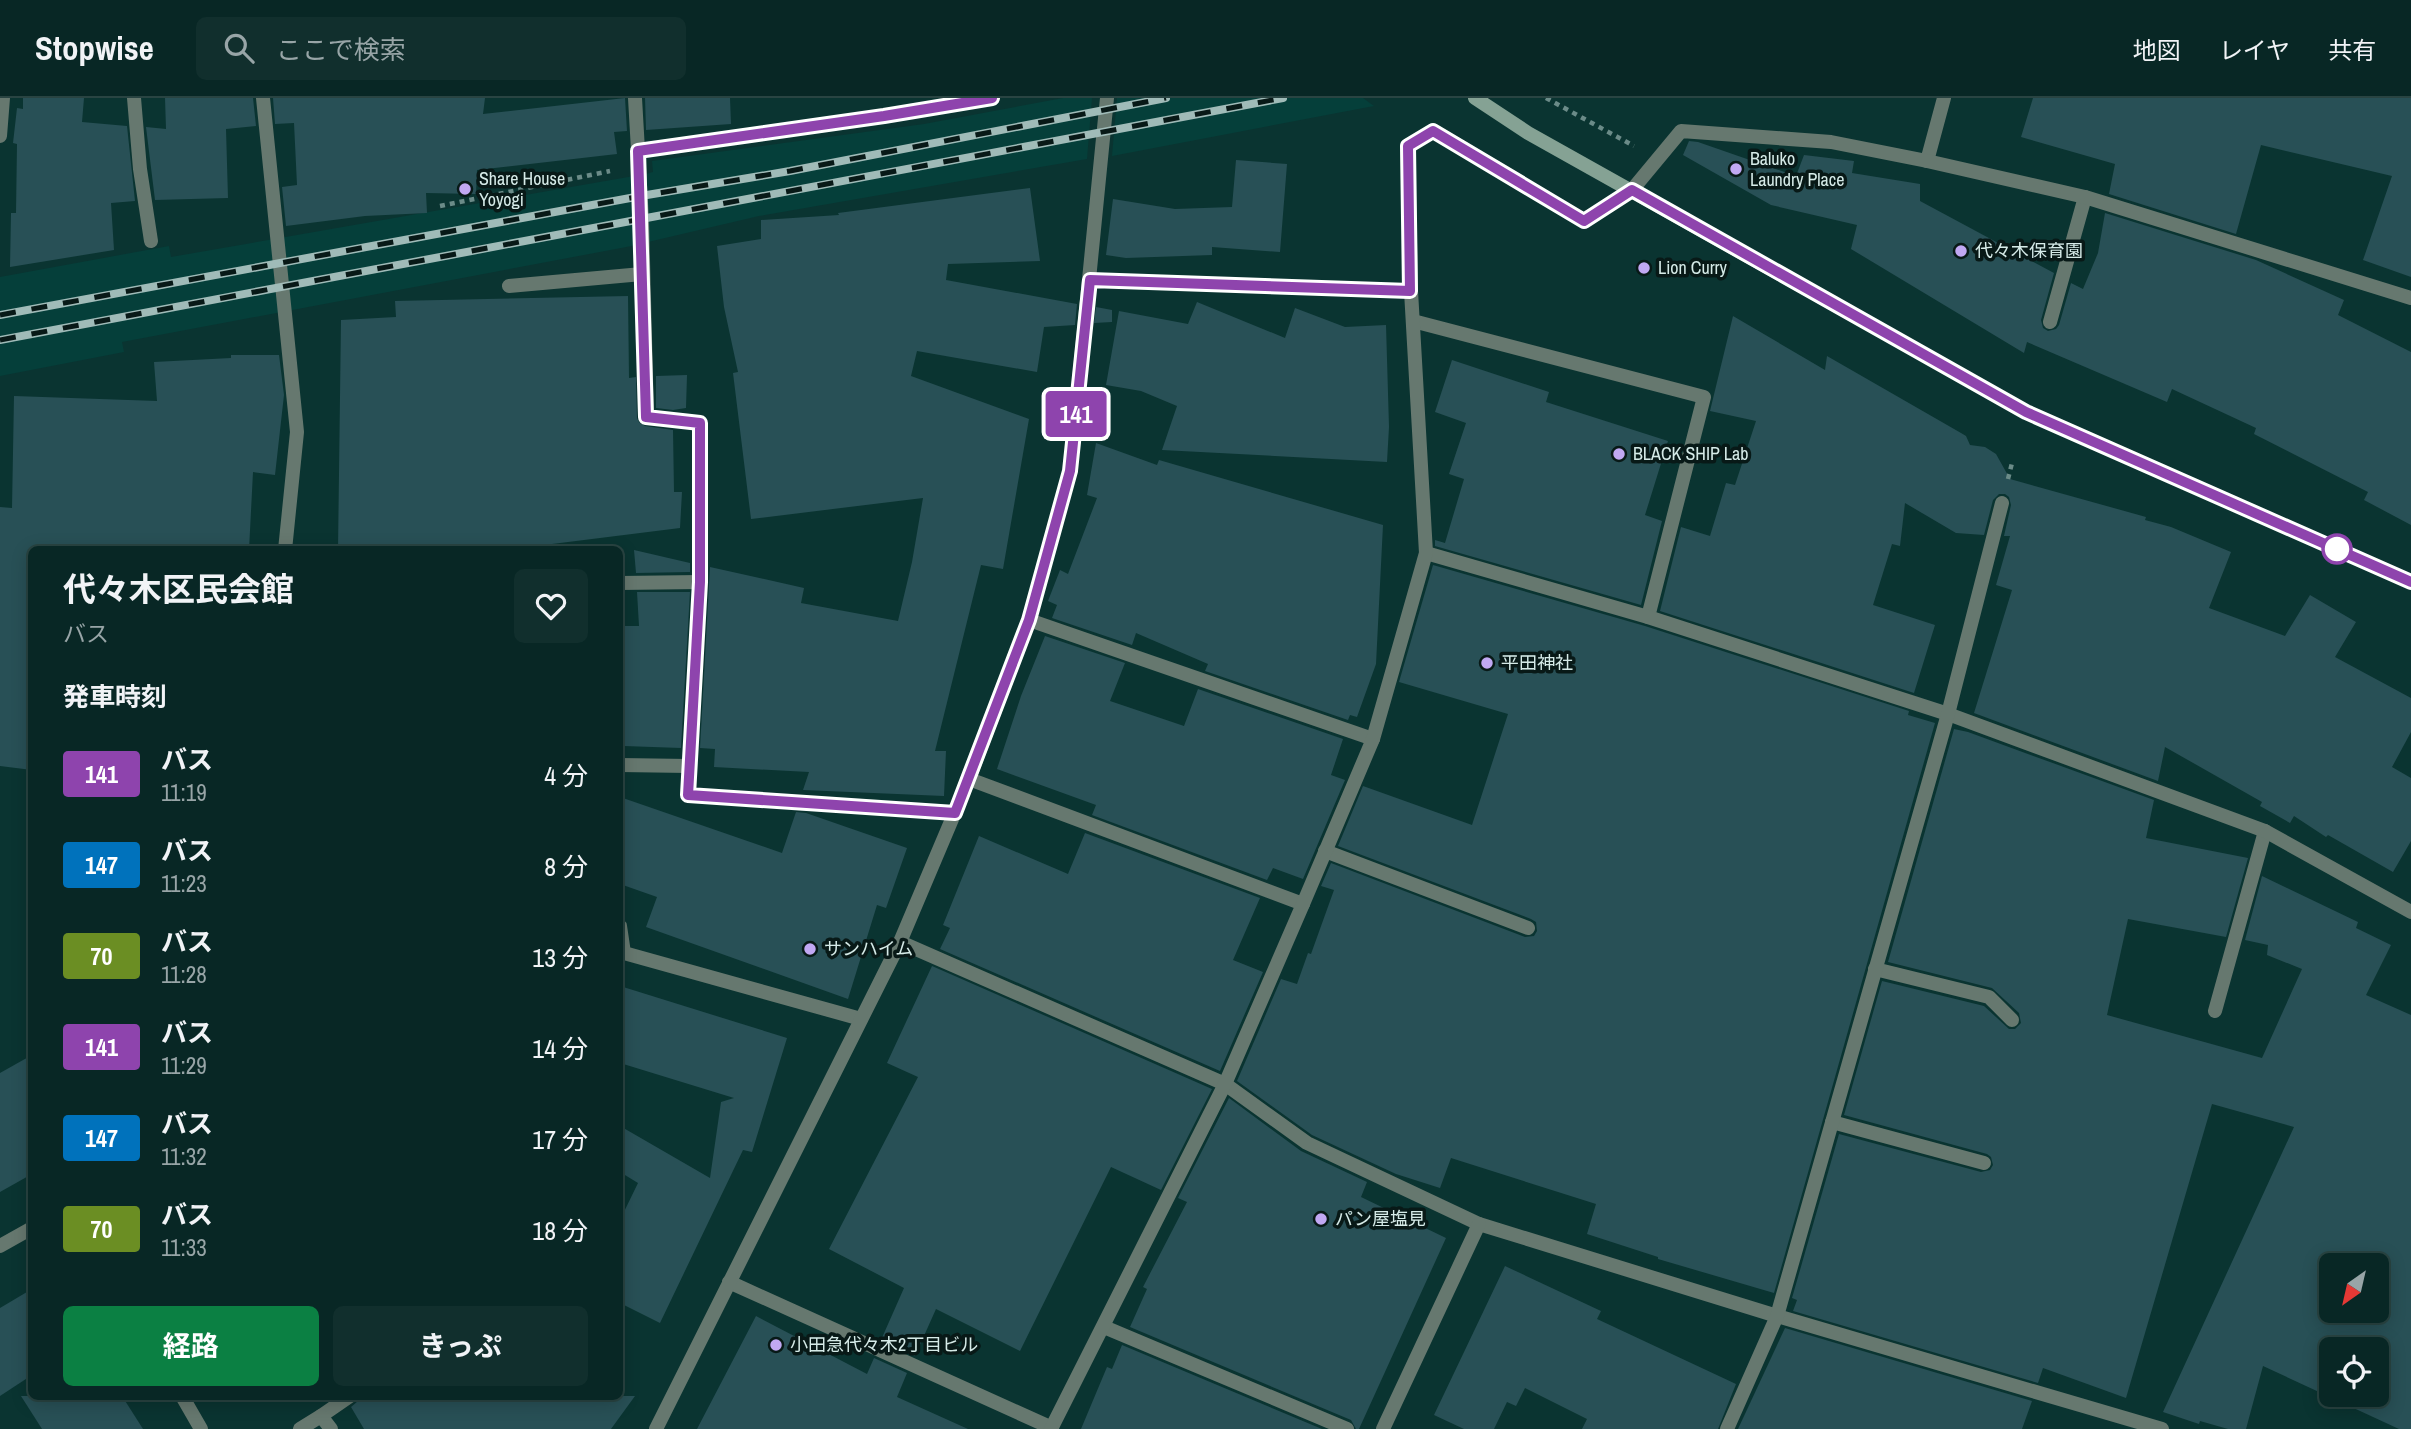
<!DOCTYPE html>
<html lang="ja">
<head>
<meta charset="utf-8">
<style>
  :root { --surface:#082725; --page:#112f2d; --text:#f1f3f6; --muted:#98a5a7; --line:#294442; --accent:#0b8043 }
  body { margin:0; font-family:"Archivo Narrow","Noto Sans JP",sans-serif; background:var(--page); color:var(--text); height:100vh; display:flex; flex-direction:column; font-size:26px; white-space:nowrap }
  * { box-sizing:border-box; margin:0 }
  p { font-size:23px; color:var(--muted) }
  .icon { flex:none; width:38px; height:38px; fill:none; stroke:currentColor; stroke-width:2; stroke-linecap:round; stroke-linejoin:round }
  .map { position:relative; flex:1; overflow:hidden }
  .sheet { position:absolute; left:28px; top:448px; width:595px; height:854px; display:flex; flex-direction:column; background:var(--surface); border-radius:10px; box-shadow:0 4px 18px #0003,0 0 0 2px var(--line) }
  .sheet>* { flex:none }
  .badge { padding:0 14px; border-radius:5px; font-size:24px; line-height:46px }
  .needle { width:46px; rotate:214deg }
  .controls { position:absolute; left:2319px; top:1155px; display:grid; gap:14px }
  .controls a { display:grid; place-items:center; width:70px; height:70px; border-radius:10px; background:var(--surface); box-shadow:0 4px 18px #0003,0 0 0 2px var(--line); font-size:35px }
  .map>.badge { position:absolute; translate:-50% -50%; box-shadow:0 0 0 4px #fff }
  h2 { padding:0 35px; font-size:26px; line-height:63px }
  .round { display:grid; place-items:center; flex:none; width:74px; height:74px; border-radius:10px; background:var(--page) }
  .overview { display:flex; align-items:center; justify-content:space-between; height:119px; padding:0 35px }
  h1 { font-size:33px; font-weight:700; line-height:52px }
  .button { display:flex; gap:14px; margin-top:auto; padding:14px 35px }
  .button a { flex:1; height:80px; border-radius:10px; background:var(--accent); color:#fff; font-size:28px; font-weight:700; line-height:80px; text-align:center }
  .button a+a { background:var(--page); color:var(--text) }
  ul { padding:0; list-style:none }
  li { display:flex; align-items:center; gap:21px; height:91px; padding:0 35px }
  li div { flex:1 }
  li b { display:block; font-size:26px }
  li em { font-style:normal }
  li .badge { min-width:77px; font-weight:700; text-align:center }
  header { display:flex; align-items:center; gap:42px; box-sizing:border-box; height:98px; padding:0 35px; background:var(--surface); border-bottom:2px solid var(--line) }
  header strong { font-size:33px }
  nav { display:flex; gap:38px; margin-inline-start:auto; font-size:24px }
  .search { width:490px; height:63px; background:var(--page); display:flex; align-items:center; gap:18px; box-sizing:border-box; padding:0 24px; border-radius:10px; color:var(--muted); font-size:26px }
  .map>svg:first-child { display:block }
</style>
</head>
<body>
<header>
<strong>Stopwise</strong>
<div class="search"><svg class="icon" aria-label="search" viewBox="0 0 24 24"><circle cx="10" cy="10" r="6"/><path d="M15 15l6 6"/></svg>ここで検索</div>
<nav><a>地図</a><a>レイヤ</a><a>共有</a></nav>
</header>
<div class="map">
<svg width="2411" height="1331" viewBox="0 0 2411 1331">
  <rect width="100%" height="100%" fill="#0a3431"/>
  <g fill="#053f3a">
    <polygon points="1063,0 1092,0 1087,61 759,118 648,144 646,76 653,74 652,63 924,26"/>
    <polygon points="1117,0 1363,0 1374,8 1112,58"/>
    <polygon points="634,78 637,147 122,244 124,254 0,278 0,179 169,148 171,159"/>
  </g>
  <g fill="#285056" fill-rule="evenodd">
    <polygon points="23,0 84,0 82,24 127,28 135,103 111,105 114,152 10,169 11,115 16,115 17,46 13,45 17,10 23,11"/>
    <polygon points="165,0 253,0 256,28 226,31 228,100 155,102 146,29 166,31"/>
    <polygon points="273,0 485,0 483,16 625,0 627,33 614,34 617,56 477,72 476,96 426,95 427,115 365,118 286,128 282,89 297,87 294,25 275,26"/>
    <polygon points="645,0 730,0 731,26 646,32"/>
    <polygon points="2033,0 2411,0 2411,179 2363,162 2392,78 2261,47 2236,136 2109,96 2115,66 2021,39"/>
    <polygon points="1689,43 1698,44 1796,78 1804,57 1854,63 1852,75 1920,86 1920,103 2054,175 2041,222 2043,230 2048,233 2056,231 2059,227 2071,185 2083,191 2098,155 2105,115 2256,162 2344,202 2338,217 2411,254 2411,427 2364,402 2368,394 2254,336 2256,330 2172,291 2167,304 2027,244 2024,255 1851,151 1857,127 1771,107 1683,57"/>
    <polygon points="1236,62 1287,66 1280,154 1212,149 1212,157 1126,160 1106,157 1113,101 1175,111 1232,109"/>
    <polygon points="1030,90 1040,163 948,166 946,182 1077,206 1075,227 1044,229 1037,274 917,253 911,278 1029,321 1003,471 981,467 935,653 946,653 944,698 803,692 809,674 714,669 715,651 700,650 710,469 804,490 801,505 898,523 912,464 923,400 751,421 733,275 738,274 724,209 717,148 761,141 761,122 839,117 838,115"/>
    <polygon points="628,198 629,280 636,279 637,320 639,324 645,328 673,332 674,394 682,394 680,430 552,446 551,452 338,452 341,222 396,219 395,203"/>
    <polygon points="1197,204 1285,240 1295,210 1345,229 1386,227 1389,329 1387,364 1162,352 1177,308 1141,293 1106,287 1119,213 1188,226"/>
    <polygon points="1096,209 1112,212 1112,224 1094,225"/>
    <polygon points="1733,218 1825,272 1827,258 1961,335 1966,338 1970,347 1985,349 1996,356 2010,381 2146,419 2145,422 2171,429 2231,454 2209,510 2285,538 2310,497 2356,524 2335,559 2411,600 2411,634 2392,669 2411,680 2411,743 2393,774 2328,737 2326,739 2294,718 2290,725 2260,708 2262,704 2165,649 2158,683 1974,615 2012,492 1996,487 2010,438 2004,438 2011,407 2009,399 2005,396 1999,396 1993,402 1984,437 1956,435 1905,405 1900,448 1892,446 1873,507 1935,527 1914,595 1660,513 1681,429 1710,438 1726,385 1735,387 1756,323 1710,313"/>
    <polygon points="231,257 279,257 284,297 275,377 253,374 249,452 32,452 32,672 0,668 0,409 12,410 14,298 157,303 154,264 231,260"/>
    <polygon points="1452,262 1549,294 1546,304 1668,343 1645,417 1662,423 1641,507 1435,448 1435,442 1445,445 1464,381 1449,376 1466,325 1435,314"/>
    <polygon points="687,277 686,310 673,312 656,310 656,278"/>
    <polygon points="1096,345 1157,367 1159,362 1383,427 1376,566 1357,619 1350,617 1348,622 1205,573 1208,566 1136,535 1132,547 1052,520 1057,507 1048,503 1060,472 1068,476 1097,400 1087,397"/>
    <polygon points="634,452 690,465 690,474 636,475"/>
    <polygon points="1433,467 1645,528 1909,613 1908,617 1935,625 1774,1195 1658,1161 1658,1159 1587,1136 1596,1106 1451,1060 1440,1090 1396,1076 1312,1037 1237,983 1281,881 1297,886 1308,855 1311,856 1334,792 1321,788 1331,765 1525,839 1534,838 1537,833 1536,824 1531,821 1338,748 1363,688 1472,727 1508,616 1399,584"/>
    <polygon points="637,494 690,494 681,650 624,648 625,619 620,619 620,528 639,528"/>
    <polygon points="1045,538 1125,565 1110,603 1184,628 1198,591 1343,641 1331,677 1345,682 1303,781 1273,770 1267,782 1092,717 1096,707 997,671 1021,598"/>
    <path d="M1954 631 1968 634 2154 702 2146 740 2248 760 2226 839 2128 821 2107 917 2262 960 2302 871 2267 857 2268 847 2245 842 2262 778 2358 824 2356 830 2391 847 2366 897 2411 917V1331H2399L2263 1268 2246 1331H2228L2200 1323 2199 1326 2163 1314 2294 1029 2212 1006 2126 1300 2043 1270 2038 1285 1793 1213 1797 1202 1792 1200 1839 1036 1981 1074 1990 1072 1993 1067 1991 1059 1987 1056 1844 1017 1882 883 1984 908 2009 931H2015L2021 925 2019 915 1992 890 1888 864ZM2331 1167H2376V1213H2331ZM2331 1251H2376V1297H2331Z"/>
    <polygon points="620,699 782,755 796,714 806,715 907,750 886,810 877,807 848,901 646,829 657,799 620,786"/>
    <polygon points="1085,735 1260,800 1233,862 1263,874 1220,973 940,851 950,830 943,827 979,738 1068,776"/>
    <polygon points="932,868 1212,991 1161,1092 1111,1069 1020,1253 936,1211 915,1258 881,1242 904,1190 829,1151 918,979 887,965"/>
    <polygon points="620,888 787,940 752,1054 743,1052 660,1225 620,1205 620,1122 638,1085 620,1074 620,1028 710,1080 721,1004 734,1000 620,965"/>
    <polygon points="32,957 32,1076 0,1094 0,975"/>
    <polygon points="1229,1000 1301,1053 1367,1084 1361,1099 1446,1140 1359,1331 1356,1331 1351,1322 1130,1229 1147,1191 1143,1189 1187,1104 1178,1100"/>
    <polygon points="1505,1168 1601,1213 1597,1221 1736,1286 1718,1331 1582,1331 1587,1321 1525,1290 1516,1308 1507,1304 1494,1331 1464,1331 1434,1317"/>
    <polygon points="32,1191 32,1277 0,1298 0,1210"/>
    <polygon points="756,1218 867,1276 874,1260 907,1275 897,1299 968,1331 697,1331"/>
    <polygon points="1785,1230 2032,1303 2022,1331 1738,1331"/>
    <polygon points="1122,1247 1322,1331 1081,1331 1107,1269 1112,1271"/>
    <polygon points="21,1298 122,1298 143,1331 42,1331"/>
    <polygon points="359,1298 635,1298 611,1331 364,1331 351,1309 358,1303"/>
  </g>
  <g fill="none" stroke-linecap="round" stroke-linejoin="round">
    <g stroke="#6b8b88" stroke-width="4.5" stroke-dasharray="5 5" stroke-linecap="butt">
      <polyline points="1546,0 1634,48"/>
      <polyline points="440,108 610,73"/>
      <polyline points="2008,381 2012,365"/>
    </g>
    <g stroke="#66786f" stroke-width="14">
      <polyline points="134,0 140,71 151,143"/>
      <polyline points="1927,63 1944,0"/>
      <polyline points="509,188 642,176"/>
      <polyline points="1413,223 1704,299 1648,519"/>
      <polyline points="2050,224 2085,99"/>
      <polyline points="620,485 700,484"/>
      <polyline points="969,681 1303,806"/>
      <polyline points="1325,753 1528,830"/>
      <polyline points="620,828 624,855 861,921"/>
      <polyline points="1875,871 1989,899 2012,922"/>
      <polyline points="2215,913 2265,733"/>
      <polyline points="1832,1024 1984,1065"/>
      <polyline points="1104,1229 1347,1331"/>
      <polyline points="321,1318 350,1298"/>
      <polyline points="300,1331 321,1318 331,1331"/>
    </g>
    <g stroke="#66786f" stroke-width="14">
      <polyline points="263,0 297,334 285,452"/>
      <polyline points="635,0 642,122 647,319 700,325 700,484 688,697 955,715"/>
      <polyline points="0,38 3,0"/>
      <polyline points="638,53 884,18 992,0"/>
      <polyline points="1090,182 1411,193"/>
      <polyline points="1426,455 1648,519 1948,616 2265,733 2411,814"/>
      <polyline points="1029,522 1373,641"/>
      <polyline points="620,667 689,668"/>
      <polyline points="900,844 1225,986 1307,1045 1479,1126 1777,1218 2162,1331"/>
      <polyline points="0,1148 32,1130"/>
      <polyline points="729,1184 1052,1330"/>
      <polyline points="182,1298 201,1331"/>
      <polyline points="656,1331 900,844 969,681 1029,522 1070,373 1107,0"/>
      <polyline points="1051,1331 1225,986 1303,806 1373,641 1426,455 1411,193 1408,48 1433,33 1584,123 1632,92 1681,33 1831,44 1927,63 2085,99 2411,200"/>
      <polyline points="1383,1331 1479,1126"/>
      <polyline points="1727,1331 1777,1218 1948,616 2002,405"/>
    </g>
    <polyline stroke="#85a294" stroke-width="14" points="1475,0 1528,35 2026,314 2411,484"/>
    <g stroke="#a0bbb8" stroke-width="8">
      <g id="rail">
        <polyline points="0,217 641,98 790,73 1166,0"/>
        <polyline points="0,242 1283,0"/>
      </g>
    </g>
    <use href="#rail" stroke="#081917" stroke-width="5" stroke-dasharray="16" stroke-linecap="butt"/>
  </g>
  <g fill="none" stroke-linecap="round" stroke-linejoin="round">
    <g stroke="#fff" stroke-width="16">
      <polyline id="line" points="992,0 884,18 638,53 646,319 700,325 700,484 688,697 955,715 1029,522 1070,373 1090,182 1410,193 1408,48 1433,33 1584,123 1632,92 2026,314 2411,484"/>
    </g>
    <use href="#line" stroke="#8e44ad" stroke-width="10"/>
  </g>
  <g fill="#c1a8f3" stroke="#081917" stroke-width="2.5">
    <circle cx="1736" cy="71" r="7"/>
    <circle cx="465" cy="91" r="7"/>
    <circle cx="1961" cy="153" r="7"/>
    <circle cx="1644" cy="170" r="7"/>
    <circle cx="1619" cy="356" r="7"/>
    <circle cx="1487" cy="565" r="7"/>
    <circle cx="810" cy="851" r="7"/>
    <circle cx="1321" cy="1121" r="7"/>
    <circle cx="776" cy="1247" r="7"/>
  </g>
  <circle fill="#fff" stroke="#8e44ad" stroke-width="3.5" cx="2337" cy="451" r="14"/>
  <g text-anchor="middle" stroke-width="7" stroke-linejoin="round" paint-order="stroke">
    <g font-size="18" fill="#d6ebe8" stroke="#081917" text-anchor="start">
      <text x="1750" y="67">Baluko<tspan x="1750" dy="21">Laundry Place</tspan></text>
      <text x="479" y="87">Share House<tspan x="479" dy="21">Yoyogi</tspan></text>
      <text x="1975" y="159">代々木保育園</text>
      <text x="1658" y="176">Lion Curry</text>
      <text x="1633" y="362">BLACK SHIP Lab</text>
      <text x="1501" y="571">平田神社</text>
      <text x="824" y="857">サンハイム</text>
      <text x="1335" y="1127">パン屋塩見</text>
      <text x="790" y="1253">小田急代々木2丁目ビル</text>
    </g>
  </g>
</svg>
<div class="controls">
<a><svg class="needle" viewBox="-14 -14 28 28"><path d="M0-13l5 13h-10z" fill="#e53935"/><path d="M0 13l5-13h-10z" fill="#98a5a7"/></svg></a>
<a><svg class="icon" aria-label="locate" viewBox="0 0 24 24"><circle cx="12" cy="12" r="6"/><path d="M12 2v4M12 18v4M2 12h4M18 12h4"/></svg></a>
</div>
<b class="badge" style="left:1076px;top:316px;background:#8e44ad;color:#fff">141</b>
<section class="sheet">
<div class="overview"><div><h1>代々木区民会館</h1><p>バス</p></div><a class="round"><svg class="icon" aria-label="heart" viewBox="0 0 24 24"><path d="M12 20l-8-8c-3-5 5-10 8-4 3-6 11-1 8 4z"/></svg></a></div>
<h2>発車時刻</h2>
<ul>
<li><span class="badge" style="background:#8e44ad;color:#fff">141</span><div><b>バス</b><p>11:19</p></div><em>4 分</em></li>
<li><span class="badge" style="background:#0072bc;color:#fff">147</span><div><b>バス</b><p>11:23</p></div><em>8 分</em></li>
<li><span class="badge" style="background:#6b8e23;color:#fff">70</span><div><b>バス</b><p>11:28</p></div><em>13 分</em></li>
<li><span class="badge" style="background:#8e44ad;color:#fff">141</span><div><b>バス</b><p>11:29</p></div><em>14 分</em></li>
<li><span class="badge" style="background:#0072bc;color:#fff">147</span><div><b>バス</b><p>11:32</p></div><em>17 分</em></li>
<li><span class="badge" style="background:#6b8e23;color:#fff">70</span><div><b>バス</b><p>11:33</p></div><em>18 分</em></li>
</ul>
<div class="button"><a>経路</a><a>きっぷ</a></div>
</section>
</div>
</body>
</html>
